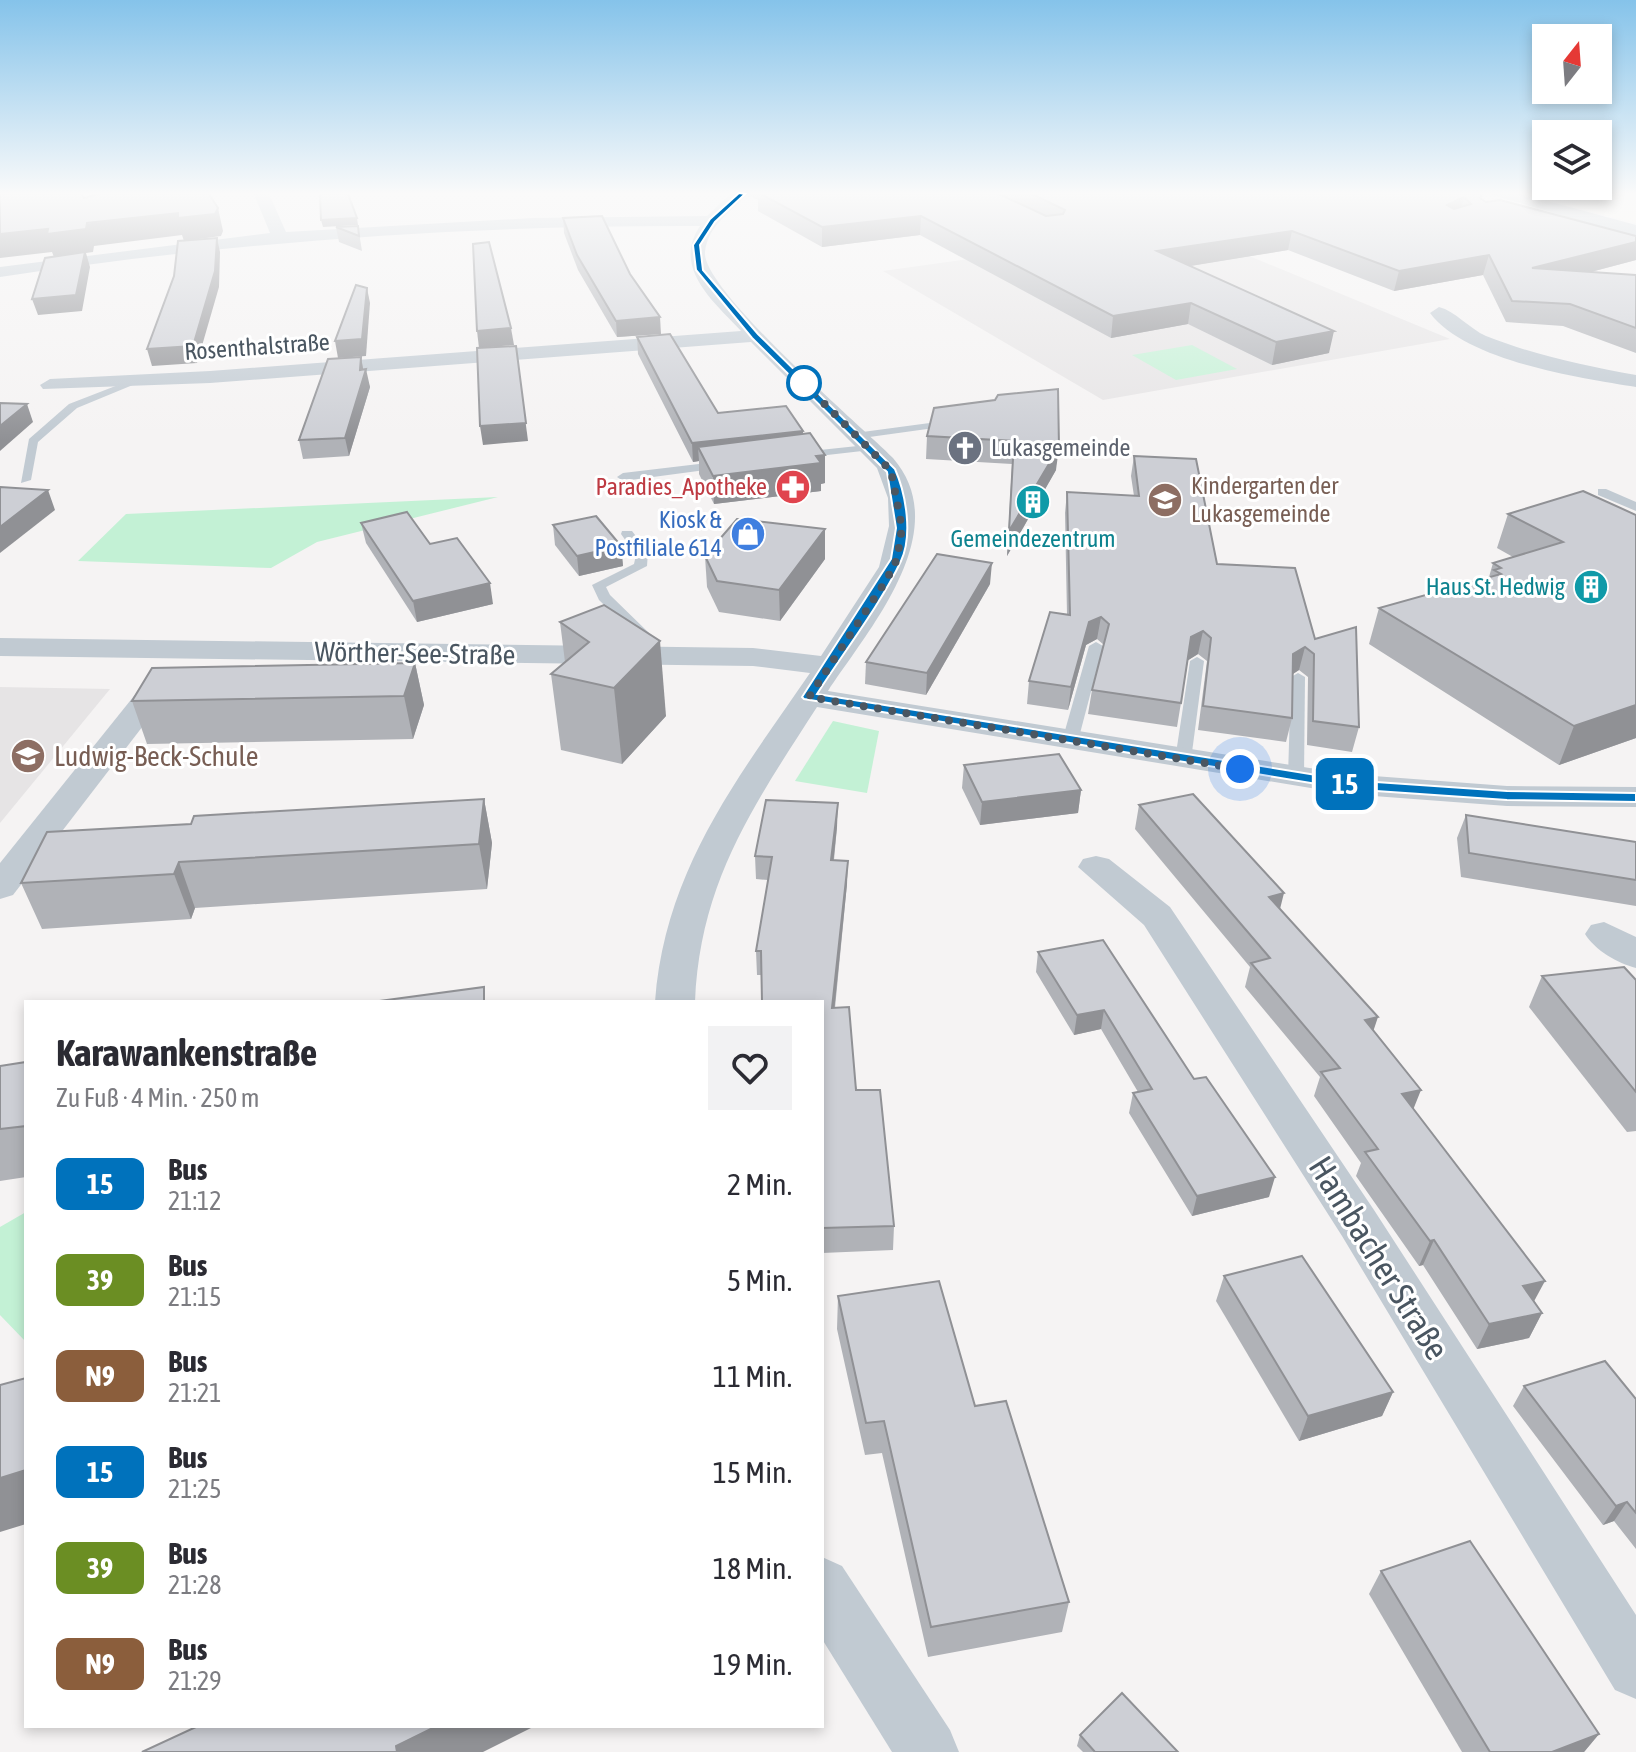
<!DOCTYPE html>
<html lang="de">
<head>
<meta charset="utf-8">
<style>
  :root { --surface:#fff; --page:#f2f2f3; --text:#2b2b33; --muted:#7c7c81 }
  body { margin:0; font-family:"Asap Condensed",sans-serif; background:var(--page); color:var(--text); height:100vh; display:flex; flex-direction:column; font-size:30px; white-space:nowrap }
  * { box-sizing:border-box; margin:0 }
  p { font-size:26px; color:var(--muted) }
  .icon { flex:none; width:44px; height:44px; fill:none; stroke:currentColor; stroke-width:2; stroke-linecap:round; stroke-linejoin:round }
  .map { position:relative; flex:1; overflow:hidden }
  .sheet { position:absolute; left:24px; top:1000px; width:800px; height:728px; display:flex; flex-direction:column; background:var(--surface); border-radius:0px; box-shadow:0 4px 12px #0003 }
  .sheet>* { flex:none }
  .badge { padding:0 16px; border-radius:12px; font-size:28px; line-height:52px }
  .needle { width:52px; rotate:17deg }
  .buttons { position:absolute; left:1532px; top:24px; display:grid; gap:16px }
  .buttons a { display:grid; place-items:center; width:80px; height:80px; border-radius:0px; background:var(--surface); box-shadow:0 4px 12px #0003; font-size:40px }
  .you { position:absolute; width:40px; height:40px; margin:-20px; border:6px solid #fff; border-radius:50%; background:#1a73e8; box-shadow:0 0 0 12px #1a73e833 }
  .map>.badge { position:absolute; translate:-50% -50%; box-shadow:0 0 0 4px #fff }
  .round { display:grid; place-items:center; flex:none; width:84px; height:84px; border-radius:0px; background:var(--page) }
  .head { display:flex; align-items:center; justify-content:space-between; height:136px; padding:0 32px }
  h1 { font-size:38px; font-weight:700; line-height:60px }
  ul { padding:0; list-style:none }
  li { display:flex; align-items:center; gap:24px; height:96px; padding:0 32px }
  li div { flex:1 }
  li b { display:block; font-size:30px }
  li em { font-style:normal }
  li .badge { min-width:88px; font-weight:700; text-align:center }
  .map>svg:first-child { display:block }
</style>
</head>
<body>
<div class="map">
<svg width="1636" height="1752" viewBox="0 0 1636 1752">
  <rect width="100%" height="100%" fill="#f5f3f3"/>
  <polygon fill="#fdf9ef" points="1611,194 1636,194 1636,223 1565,205"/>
  <g fill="#e6e4e5">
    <polygon points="1184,229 1450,339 1103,400 883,271"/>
    <polygon points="0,687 110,689 0,823"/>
  </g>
  <g fill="#c3f1d5">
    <polygon points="1192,345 1237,369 1176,380 1132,355"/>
    <polygon points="498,497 317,542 271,568 78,561 126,514"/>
    <polygon points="833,721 879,731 867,793 795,781"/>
    <polygon points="26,1212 26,1342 0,1315 0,1227"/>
  </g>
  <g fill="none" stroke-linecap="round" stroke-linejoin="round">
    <g fill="#c1cad2" fill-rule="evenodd">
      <polygon points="131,380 140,382 77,408 38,442 31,480 21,483 29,439 69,404"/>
      <polygon points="952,420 956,421 956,425 855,439 849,436 855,433"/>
      <polygon points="867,445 871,446 871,450 801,458 795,455 801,452"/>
      <polygon points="724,461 730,465 728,467 623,481 617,477 623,473"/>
      <polygon points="1598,489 1606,489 1636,502 1636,511 1598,495"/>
      <polygon points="622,531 632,531 648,552 647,566 606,587 610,595 649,633 649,639 639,639 599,600 592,585 634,564 636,555 621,534"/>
      <polygon points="1096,642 1103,646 1078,741 1070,746 1064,744 1062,741 1089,646"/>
      <polygon points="1197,657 1204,661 1191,760 1183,765 1175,760 1190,661"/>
      <polygon points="1298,673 1305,677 1304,777 1296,782 1288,777 1291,677"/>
    </g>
    <g fill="#c1cad2" fill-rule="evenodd">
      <path d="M254 194H269L286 232 533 218 707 216 730 194H748C731 212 708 225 705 252 701 289 861 426 893 458 956 531 868 630 828 691L1347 774 1507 786 1636 787V807L1507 806 1347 794 817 707C754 805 700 881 695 1002H655C665 869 738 778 810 673L753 666 0 656V638L753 648 821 656 879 567 889 526 888 498 877 468 751 342 210 383 43 389 40 385 50 379 210 371 741 331C713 301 672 268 700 226 465 225 233 242 0 277V267L270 233Z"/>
      <path d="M1439 307C1455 311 1470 329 1486 336 1534 355 1585 366 1636 375V387C1579 378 1466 361 1430 313Z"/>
      <polygon points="165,668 176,671 180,677 176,683 13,895 0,899 0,863 154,671"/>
      <polygon points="1096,856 1109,859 1170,907 1374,1210 1636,1615 1636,1699 1615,1690 1342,1236 1144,925 1078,867 1083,859"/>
      <path d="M1604 922 1636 937V968C1617 963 1596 951 1585 934L1591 925Z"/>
      <polygon points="822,1557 842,1566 950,1730 959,1752 892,1752 822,1639"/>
    </g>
    <polygon fill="#c1cad2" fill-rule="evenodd" points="1489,194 1521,194 1636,225 1636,237"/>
  </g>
  <g fill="#b0b2b7">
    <polygon points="750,194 1480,194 1481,199 1486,202 1636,236 1636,260 1591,272 1636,275 1636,353 1563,326 1506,322 1483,275 1394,291 1288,250 1189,266 1329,353 1272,365 1188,324 1111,338 920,235 822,247 758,211 758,200 750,196"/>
    <polygon points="563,218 661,334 617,337 578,270 564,233"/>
    <polygon points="358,226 362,251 339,242 336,227"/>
    <polygon points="637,337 718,413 803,434 825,455 825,483 821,484 821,491 714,504 699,474 699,461 693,462 638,354"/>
    <polygon points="361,357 363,369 370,387 349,456 303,459 299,440"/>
    <polygon points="995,400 1056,470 1007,556 1012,464 926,459 927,436"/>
    <polygon points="1134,456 1217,564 1315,639 1359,727 1352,752 1307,745 1308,677 1299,670 1293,674 1292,718 1286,742 1198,730 1207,661 1198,654 1188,660 1177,727 1088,714 1092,690 1104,645 1097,639 1086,645 1068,710 1027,704 1029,681 1067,615 1065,513 1067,492 1134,496 1131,476"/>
    <polygon points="1508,514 1636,515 1636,738 1559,765 1369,644 1379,608 1489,577 1493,563 1513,557 1497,548"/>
    <polygon points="361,523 430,544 493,604 417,622 366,543"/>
    <polygon points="553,525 621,546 623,566 579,576 555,545"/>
    <polygon points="825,529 825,559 780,621 719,612 707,587 705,556"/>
    <polygon points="990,584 926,695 865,684 866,662"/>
    <polygon points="604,605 666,716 622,764 561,750 551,674 565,662 560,622"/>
    <polygon points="415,663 424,705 413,739 147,744 132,701"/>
    <polygon points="964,765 1081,790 1078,813 980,825 962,788"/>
    <polygon points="484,799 492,843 487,889 195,908 191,919 42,929 21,883 191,824"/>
    <polygon points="1139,805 1280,909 1373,1031 1413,1110 1542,1313 1529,1338 1477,1349 1423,1265 1419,1266 1356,1176 1361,1163 1314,1096 1320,1077 1245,987 1250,967 1135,829"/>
    <polygon points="1466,815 1636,842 1636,906 1461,877 1457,838"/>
    <polygon points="837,827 834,860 847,884 835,1008 894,1226 893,1250 822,1253 822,1002 762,975 757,975 756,951 768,880 756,879 755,856"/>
    <polygon points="1103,940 1269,1197 1192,1216 1129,1113 1133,1093 1138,1092 1101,1029 1074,1035 1036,972 1038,952"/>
    <polygon points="1542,976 1636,980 1636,1131 1627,1132 1529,1007"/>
    <polygon points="26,1062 26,1177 0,1181 0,1066"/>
    <polygon points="1224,1276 1393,1392 1382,1416 1299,1441 1216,1301"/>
    <polygon points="838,1296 975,1406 1069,1602 1062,1632 928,1657 882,1453 865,1455 837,1329"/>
    <polygon points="1524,1386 1636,1399 1636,1549 1614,1521 1603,1525 1513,1406"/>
    <polygon points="1381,1571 1599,1734 1584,1752 1462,1752 1369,1594"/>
    <polygon points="1080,1735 1178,1752 1083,1752 1077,1746"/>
  </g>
  <g fill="#909195">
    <polygon points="1464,197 1459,216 1447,205"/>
    <polygon points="218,208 223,231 221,236 184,241 182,235 94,246 93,252 86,253 90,267 82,311 38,315 32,299 54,257 52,252 0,258 0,234"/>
    <polygon points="921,216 920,235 822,247 822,227"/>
    <polygon points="357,218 358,225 323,227 321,220"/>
    <polygon points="1292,231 1288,250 1154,272 1157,251"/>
    <polygon points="217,238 220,252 219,287 197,363 152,366 147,349"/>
    <polygon points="1636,242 1636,260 1526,289 1532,268"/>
    <polygon points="1489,255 1483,275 1394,291 1399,271"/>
    <polygon points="367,288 370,303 366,356 338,358 335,341"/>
    <polygon points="1191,303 1188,324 1111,338 1113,316"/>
    <polygon points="660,317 661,334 617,337 616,321"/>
    <polygon points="511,328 514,345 479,348 477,331"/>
    <polygon points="1334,331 1329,353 1272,365 1276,342"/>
    <polygon points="361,357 364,374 366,369 370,387 349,456 345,438 360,370"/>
    <polygon points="518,363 528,441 483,445 480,426"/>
    <polygon points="27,404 33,422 0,451 0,426"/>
    <polygon points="803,431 803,449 698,447 699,461 693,462 692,443"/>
    <polygon points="1059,447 1056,470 1007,556 1009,531"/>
    <polygon points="825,455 825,483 821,484 821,491 714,504 713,476"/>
    <polygon points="48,490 55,510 0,553 0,527"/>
    <polygon points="825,529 825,559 780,621 779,590"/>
    <polygon points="621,546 623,566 579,576 577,556"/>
    <polygon points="992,563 990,584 926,695 927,673"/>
    <polygon points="490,583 493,604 417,622 413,601"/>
    <polygon points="1101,617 1097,639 1086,645 1068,710 1071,687 1089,622"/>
    <polygon points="1203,631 1198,654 1187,661 1191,637"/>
    <polygon points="660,641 666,716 622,764 614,688"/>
    <polygon points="1305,647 1299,670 1288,677 1293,654"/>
    <polygon points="415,663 424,705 413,739 404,696"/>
    <polygon points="1636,705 1636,738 1559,765 1574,726"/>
    <polygon points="1081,790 1078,813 980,825 982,802"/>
    <polygon points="484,799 492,843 487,889 479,844"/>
    <polygon points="838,803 837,827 831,883 831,860"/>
    <polygon points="848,861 847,884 832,1032 832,1008"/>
    <polygon points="179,862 195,908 191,919 174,874"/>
    <polygon points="1284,893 1278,917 1269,897"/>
    <polygon points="1104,1010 1101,1029 1074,1035 1077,1015"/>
    <polygon points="1378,1017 1370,1041 1365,1020"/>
    <polygon points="1421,1090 1411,1115 1402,1094"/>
    <polygon points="1275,1177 1269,1197 1192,1216 1197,1196"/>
    <polygon points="1434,1240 1423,1265 1419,1266 1430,1241"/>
    <polygon points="1545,1281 1532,1305 1523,1286"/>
    <polygon points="1542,1313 1529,1338 1477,1349 1489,1324"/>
    <polygon points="1393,1392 1382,1416 1299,1441 1308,1416"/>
    <polygon points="26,1470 26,1524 0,1532 0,1478"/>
    <polygon points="1627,1502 1614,1521 1603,1525 1616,1506"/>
    <polygon points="437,1726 535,1726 483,1752 397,1752 396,1746"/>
    <polygon points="1599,1734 1584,1752 1552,1752"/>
  </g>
  <g fill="#cdcfd5" stroke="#909195" stroke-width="2" fill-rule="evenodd">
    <polygon points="0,194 81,194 84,198 98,194 209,194 218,208 215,214 178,218 178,213 87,223 86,229 47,234 48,229 0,234"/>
    <polygon points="320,194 348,194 357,218 321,220"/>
    <path d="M761 194H999L1046 216 1063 214 1065 210 1032 194H1480L1482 195 1480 198 1486 202 1500 200 1636 236V242L1532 268 1636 275V328L1570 304 1512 301 1489 255 1399 271 1292 231 1157 251 1334 331 1276 342 1191 303 1113 316 921 216 822 227ZM1464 197 1471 204 1454 209 1447 205Z"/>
    <polygon points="602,216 630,274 660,317 616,321 577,255 563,218"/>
    <polygon points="358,226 359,236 336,227"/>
    <polygon points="217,238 215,271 193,346 147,349 174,276 178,241"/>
    <polygon points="489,242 511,328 477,331 473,244"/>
    <polygon points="85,252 76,295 32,299 45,258"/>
    <polygon points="356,285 367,288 362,339 335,341"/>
    <polygon points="670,334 718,413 786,406 803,431 692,443 637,337"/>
    <polygon points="516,346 526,423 480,426 477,348"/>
    <polygon points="361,357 360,370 366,369 345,438 299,440 328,359"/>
    <polygon points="1058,389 1059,447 1009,531 1014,441 927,436 934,408 995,400 998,395"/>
    <polygon points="0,403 27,404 0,426"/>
    <polygon points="810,433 825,455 816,456 821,463 713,476 698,447"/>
    <polygon points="1134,456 1196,459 1217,564 1295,568 1315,639 1356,627 1359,727 1313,721 1314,654 1305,647 1293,654 1292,718 1203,706 1211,638 1203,631 1191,637 1181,703 1092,690 1109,624 1101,617 1089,622 1071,687 1029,681 1050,612 1070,615 1067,492 1139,496"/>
    <polygon points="0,487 48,490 0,527"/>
    <polygon points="1583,491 1636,515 1636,705 1574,726 1379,608 1501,574 1494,570 1501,568 1493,563 1563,542 1508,514"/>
    <polygon points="407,512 430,544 457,538 490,583 413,601 361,523"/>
    <polygon points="596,516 621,546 577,556 553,525"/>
    <polygon points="737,519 825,529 779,590 717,581 705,556"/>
    <polygon points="937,554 992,563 927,673 866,662"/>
    <polygon points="604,605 660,641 614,688 551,674 589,642 560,622"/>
    <polygon points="415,663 404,696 132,701 152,668"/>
    <polygon points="1059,754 1081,790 982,802 964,765"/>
    <polygon points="1193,794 1284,893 1269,897 1378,1017 1365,1020 1421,1090 1402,1094 1545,1281 1523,1286 1542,1313 1489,1324 1434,1240 1430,1241 1365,1152 1378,1149 1321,1072 1340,1068 1251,963 1270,958 1139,805"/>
    <polygon points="484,799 479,844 179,862 174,874 21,883 47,832 191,824 194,816"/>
    <polygon points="766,800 838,803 831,860 848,861 832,1008 849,1007 856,1090 880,1090 894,1226 822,1228 822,1002 762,1002 761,951 756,951 772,857 755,856"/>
    <polygon points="1466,815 1636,842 1636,880 1469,853"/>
    <polygon points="1103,940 1194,1079 1206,1077 1275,1177 1197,1196 1133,1093 1152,1089 1104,1010 1077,1015 1038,952"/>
    <polygon points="1624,967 1636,980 1636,1092 1542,976"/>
    <polygon points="484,987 484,1002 372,1002"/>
    <polygon points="26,1062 26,1126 0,1129 0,1066"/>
    <polygon points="1302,1256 1393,1392 1308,1416 1224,1276"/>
    <polygon points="939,1281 975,1406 1006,1401 1069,1602 931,1627 884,1421 866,1423 838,1296"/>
    <polygon points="1605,1361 1636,1399 1636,1513 1627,1502 1616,1506 1524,1386"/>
    <polygon points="26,1378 26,1470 0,1478 0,1385"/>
    <polygon points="1470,1541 1599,1734 1552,1752 1490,1752 1381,1571"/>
    <polygon points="1122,1693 1178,1752 1095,1752 1080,1735"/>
    <polygon points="198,1726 437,1726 396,1746 397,1752 142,1752"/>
  </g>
  <linearGradient id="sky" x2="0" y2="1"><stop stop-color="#85c3ea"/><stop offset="0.44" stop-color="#fafafa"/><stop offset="1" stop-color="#fafafa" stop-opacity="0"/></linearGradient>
  <rect width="1636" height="440" fill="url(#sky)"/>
  <path fill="#0072bc" stroke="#fff" stroke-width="2" d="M739 193 745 194 715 222 700 245 703 270 758 334 895 469C906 494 913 535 901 561 881 604 843 653 817 694L1347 780 1507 791 1636 793V802L1507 800 1347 789 804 699 802 697 891 559 896 528 887 472 752 338 696 270 693 245 710 219Z"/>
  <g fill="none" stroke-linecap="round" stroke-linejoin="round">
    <polyline stroke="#4a5661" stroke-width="8" stroke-dasharray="0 14.4" points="804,383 794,373 891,471 902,528 897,559 887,579 809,697 1240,769"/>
  </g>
  <defs>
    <g id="church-disc" transform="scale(1.8)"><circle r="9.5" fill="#6b7280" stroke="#fff"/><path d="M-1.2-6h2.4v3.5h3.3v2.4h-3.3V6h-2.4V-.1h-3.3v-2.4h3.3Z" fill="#fff"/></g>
    <g id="pharmacy-disc" transform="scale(1.8)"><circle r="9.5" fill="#e0444e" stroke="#fff"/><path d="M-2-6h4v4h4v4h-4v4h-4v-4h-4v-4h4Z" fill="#fff"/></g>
    <g id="school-disc" transform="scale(1.8)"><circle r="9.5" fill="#8d6e63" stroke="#fff"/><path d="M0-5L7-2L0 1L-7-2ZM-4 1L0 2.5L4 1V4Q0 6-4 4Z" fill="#fff"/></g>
    <g id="building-disc" transform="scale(1.8)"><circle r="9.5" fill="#0f9aa8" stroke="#fff"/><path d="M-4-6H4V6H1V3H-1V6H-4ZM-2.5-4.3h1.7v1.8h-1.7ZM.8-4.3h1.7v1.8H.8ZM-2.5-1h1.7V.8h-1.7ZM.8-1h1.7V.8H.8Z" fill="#fff"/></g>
    <g id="shop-disc" transform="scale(1.8)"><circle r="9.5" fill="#3f7fe0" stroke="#fff"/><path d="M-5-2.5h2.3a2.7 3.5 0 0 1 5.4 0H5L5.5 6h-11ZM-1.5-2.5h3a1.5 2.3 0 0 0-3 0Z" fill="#fff"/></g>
  </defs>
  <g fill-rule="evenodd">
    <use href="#church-disc" x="965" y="448"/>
    <use href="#pharmacy-disc" x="793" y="487"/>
    <use href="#school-disc" x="1165" y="500"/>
    <use href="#building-disc" x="1033" y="502"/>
    <use href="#shop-disc" x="748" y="534"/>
    <use href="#building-disc" x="1591" y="587"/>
    <use href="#school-disc" x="28" y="756"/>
  </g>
  <circle fill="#fff" stroke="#0072bc" stroke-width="4" cx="804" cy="383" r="16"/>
  <g text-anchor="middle" stroke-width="6" stroke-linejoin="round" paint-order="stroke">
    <g font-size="24" fill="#4a5661" stroke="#fff">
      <text transform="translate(257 347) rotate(-4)" y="8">Rosenthalstraße</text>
    </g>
    <g font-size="24" fill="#5b616d" stroke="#fff" text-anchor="start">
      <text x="991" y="456">Lukasgemeinde</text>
    </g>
    <g font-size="24" fill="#785e54" stroke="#fff" text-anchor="start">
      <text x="1191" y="494">Kindergarten der<tspan x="1191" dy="28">Lukasgemeinde</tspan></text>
    </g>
    <g font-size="24" fill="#be3a42" stroke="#fff" text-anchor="end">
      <text x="767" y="495">Paradies_Apotheke</text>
    </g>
    <g font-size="24" fill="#366cbe" stroke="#fff" text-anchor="end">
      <text x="722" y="528">Kiosk &amp;<tspan x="722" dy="28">Postfiliale 614</tspan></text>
    </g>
    <g font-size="24" fill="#0d838f" stroke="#fff">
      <text x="1033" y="547">Gemeindezentrum</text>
      <text x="1565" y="595" text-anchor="end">Haus St. Hedwig</text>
    </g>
    <g font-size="28" fill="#4a5661" stroke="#fff">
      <text transform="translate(415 653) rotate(1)" y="10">Wörther-See-Straße</text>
    </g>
    <g font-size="28" fill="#785e54" stroke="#fff" text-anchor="start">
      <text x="54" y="766">Ludwig-Beck-Schule</text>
    </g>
    <g font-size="34" fill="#4a5661" stroke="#fff">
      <text transform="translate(1379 1258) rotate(58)" y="12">Hambacher Straße</text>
    </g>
  </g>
</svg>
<div class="buttons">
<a><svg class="needle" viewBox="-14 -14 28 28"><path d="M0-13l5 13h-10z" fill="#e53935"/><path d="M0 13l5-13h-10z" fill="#7c7c81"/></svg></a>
<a><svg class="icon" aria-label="layers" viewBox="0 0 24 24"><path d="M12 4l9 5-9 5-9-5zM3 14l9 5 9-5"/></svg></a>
</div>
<div class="you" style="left:1240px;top:769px"></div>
<b class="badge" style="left:1345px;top:784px;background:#0072bc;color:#fff">15</b>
<section class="sheet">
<div class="head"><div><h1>Karawankenstraße</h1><p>Zu Fuß · 4 Min. · 250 m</p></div><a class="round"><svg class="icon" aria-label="heart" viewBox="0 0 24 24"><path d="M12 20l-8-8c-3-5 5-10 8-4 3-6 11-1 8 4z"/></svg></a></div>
<ul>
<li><span class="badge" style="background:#0072bc;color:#fff">15</span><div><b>Bus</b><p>21:12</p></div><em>2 Min.</em></li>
<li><span class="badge" style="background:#6b8e23;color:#fff">39</span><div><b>Bus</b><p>21:15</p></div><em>5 Min.</em></li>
<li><span class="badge" style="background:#8b5e3c;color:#fff">N9</span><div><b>Bus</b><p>21:21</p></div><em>11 Min.</em></li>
<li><span class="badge" style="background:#0072bc;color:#fff">15</span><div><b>Bus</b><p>21:25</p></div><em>15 Min.</em></li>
<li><span class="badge" style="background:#6b8e23;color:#fff">39</span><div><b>Bus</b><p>21:28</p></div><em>18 Min.</em></li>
<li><span class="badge" style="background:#8b5e3c;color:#fff">N9</span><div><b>Bus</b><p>21:29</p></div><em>19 Min.</em></li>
</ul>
</section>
</div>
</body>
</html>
